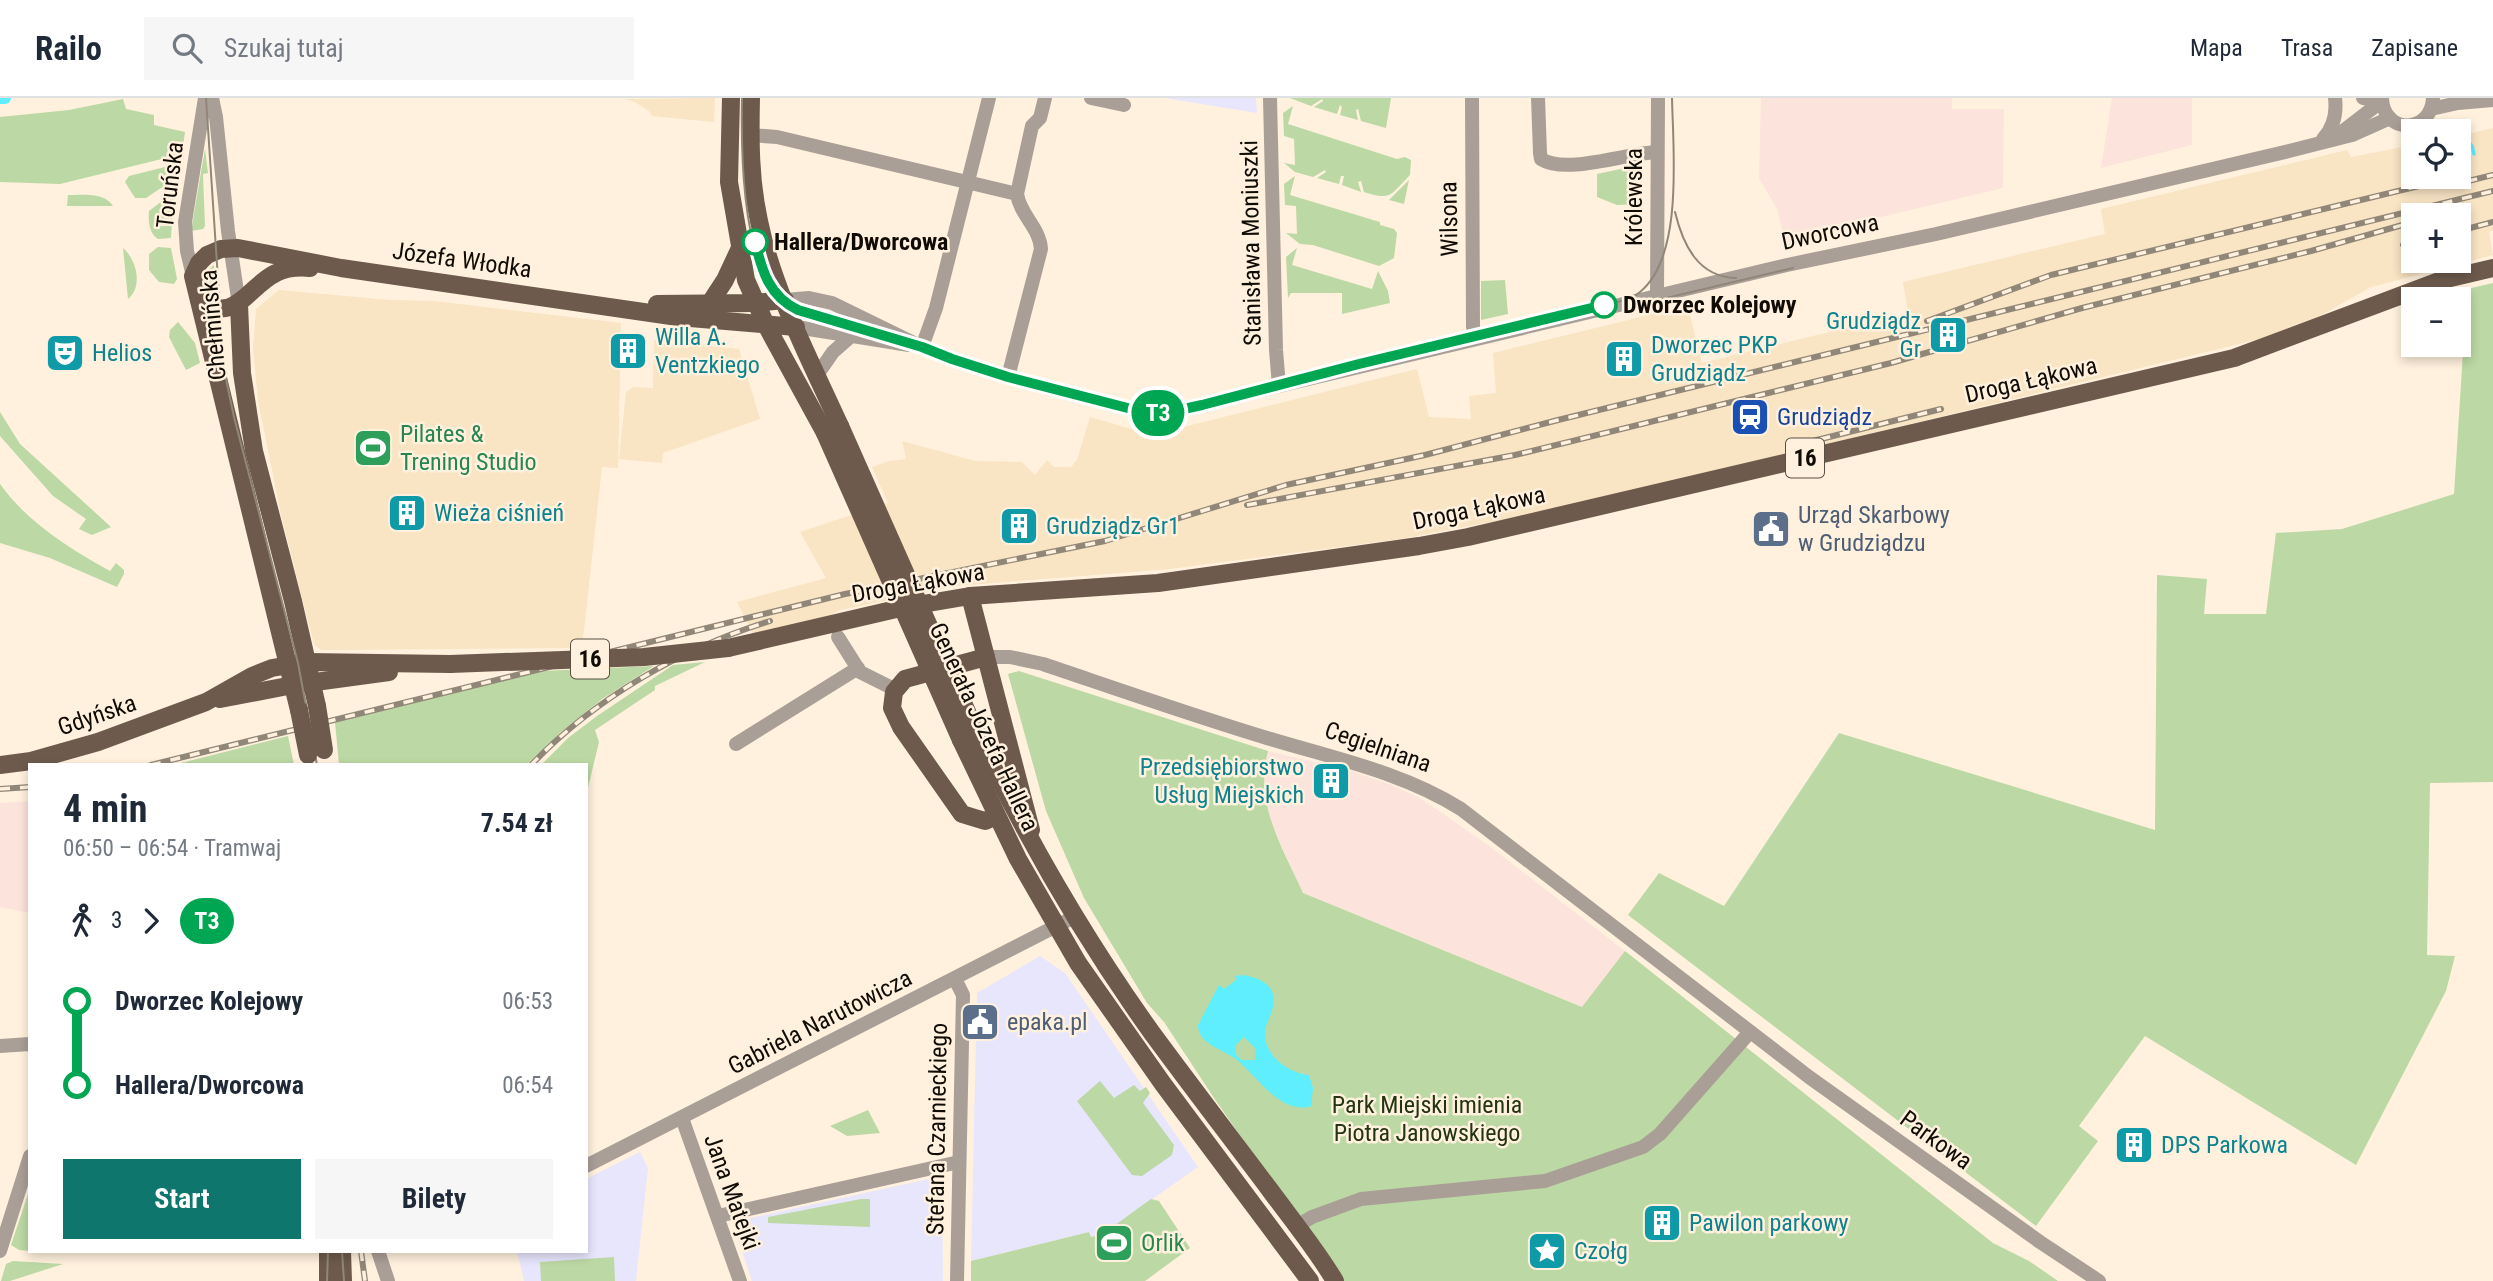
<!DOCTYPE html>
<html lang="pl">
<head>
<meta charset="utf-8">
<style>
  :root { --surface:#fff; --page:#f6f6f7; --text:#1f2937; --muted:#747a83; --line:#e0e1e3; --accent:#0f766e }
  body { margin:0; font-family:"Roboto Condensed",sans-serif; background:var(--page); color:var(--text); height:100vh; display:flex; flex-direction:column; font-size:26px; white-space:nowrap }
  * { box-sizing:border-box; margin:0 }
  p { font-size:23px; color:var(--muted) }
  .icon { flex:none; width:38px; height:38px; fill:none; stroke:currentColor; stroke-width:2; stroke-linecap:round; stroke-linejoin:round }
  .map { position:relative; flex:1; overflow:hidden }
  .side { position:absolute; left:28px; top:665px; width:560px; height:490px; display:flex; flex-direction:column; background:var(--surface); border-radius:0px; box-shadow:0 4px 10px #0003 }
  .side>* { flex:none }
  .badge { padding:0 14px; border-radius:23px; font-size:24px; line-height:46px }
  .tools { position:absolute; left:2401px; top:21px; display:grid; gap:14px }
  .tools a { display:grid; place-items:center; width:70px; height:70px; border-radius:0px; background:var(--surface); box-shadow:0 4px 10px #0003; font-size:35px }
  .map>.badge { position:absolute; translate:-50% -50%; box-shadow:0 0 0 4px #fff }
  .legs { display:flex; align-items:center; gap:10px; height:77px; padding:0 35px; font-size:23px }
  .legs p { margin-inline-start:auto }
  .head { display:flex; align-items:center; justify-content:space-between; height:119px; padding:0 35px }
  h1 { font-size:38px; font-weight:700; line-height:52px }
  .cta { display:flex; gap:14px; margin-top:auto; padding:14px 35px }
  .cta a { flex:1; height:80px; border-radius:0px; background:var(--accent); color:#fff; font-size:28px; font-weight:700; line-height:80px; text-align:center }
  .cta a+a { background:var(--page); color:var(--text) }
  ul { padding:0 35px; list-style:none }
  li { display:flex; align-items:center; gap:24px; height:84px; font-size:26px }
  li i { display:grid; place-items:center; width:10px; height:100%; margin:0 9px; background:currentColor }
  li i::after { content:''; width:18px; height:18px; margin:-9px; border:5px solid; border-radius:50%; background:var(--surface) }
  li p { margin-inline-start:auto }
  li:first-child i { background:linear-gradient(#0000 50%,currentColor 0) }
  li:last-child i { background:linear-gradient(currentColor 50%,#0000 0) }
  header { display:flex; align-items:center; gap:42px; box-sizing:border-box; height:98px; padding:0 35px; background:var(--surface); border-bottom:2px solid var(--line) }
  header strong { font-size:33px }
  nav { display:flex; gap:38px; margin-inline-start:auto; font-size:24px }
  .search { width:490px; height:63px; background:var(--page); display:flex; align-items:center; gap:18px; box-sizing:border-box; padding:0 24px; border-radius:0px; color:var(--muted); font-size:26px }
  .map>svg:first-child { display:block }
</style>
</head>
<body>
<header>
<strong>Railo</strong>
<div class="search"><svg class="icon" aria-label="search" viewBox="0 0 24 24"><circle cx="10" cy="10" r="6"/><path d="M15 15l6 6"/></svg>Szukaj tutaj</div>
<nav><a>Mapa</a><a>Trasa</a><a>Zapisane</a></nav>
</header>
<div class="map">
<svg width="2493" height="1183" viewBox="0 0 2493 1183">
  <rect width="100%" height="100%" fill="#fff1dd"/>
  <g fill="#f9e4c4" fill-rule="evenodd">
    <polygon points="715,0 714,24 652,18 649,13 635,4 625,1"/>
    <path d="M2493 30V132L2489 134 2493 157 2371 189 2309 224 2260 241 1630 394 1539 415 1400 441 1170 471 956 488 840 512 824 520 754 538 737 504 826 480 800 434 888 405 872 369 889 363 906 361 902 343 975 363 1022 364 1035 377 1047 362 1054 369H1071L1077 362 1090 319 1151 337 1417 271 1429 319 1471 321 1469 298 1496 295 1493 255 1685 208 1688 209 1702 265 1908 215 1903 184 2105 136 2101 111 2347 52 2351 59 2413 47V79H2459V38ZM2413 117H2459V163H2413Z"/>
    <polygon points="279,192 390,202 434,203 621,225 618,370 602,369 582,550 321,552 314,546 281,417 258,302 253,251 256,211"/>
    <polygon points="654,242 739,251 760,321 663,355 662,365 619,361 626,294 633,289 653,290"/>
  </g>
  <g fill="#fce3dc">
    <polygon points="1761,0 1952,0 1952,11 2004,11 2003,90 1856,125 1786,148 1777,111 1759,80"/>
    <polygon points="2112,0 2192,0 2192,47 2101,70"/>
    <polygon points="1268,653 1348,672 1392,687 1420,700 1488,747 1625,853 1583,909 1303,795 1268,718 1263,673"/>
    <polygon points="30,703 30,815 0,809 0,705"/>
  </g>
  <g fill="#e8e6fd">
    <polygon points="1165,0 1256,0 1257,15"/>
    <polygon points="1040,858 1065,875 1198,1069 1104,1135 1090,1139 1089,1134 971,1163 977,895"/>
    <polygon points="640,1054 648,1070 636,1183 524,1183 517,1153 586,1153 586,1081"/>
    <polygon points="942,1078 943,1183 752,1183 734,1129 737,1123"/>
  </g>
  <g fill="#bcd8a4">
    <polygon points="1290,0 1391,0 1386,30 1361,23 1358,11 1356,12 1358,22 1340,17 1342,9 1340,7 1337,16 1314,9 1323,3 1322,1 1311,8"/>
    <polygon points="123,1 126,11 154,17 154,27 185,34 182,56 60,86 0,84 0,19 69,12"/>
    <path d="M1293 8 1288 26 1397 61 1405 59 1411 62 1410 77C1390 97 1392 103 1364 94L1361 83 1358 84 1361 94 1342 87 1344 78H1341L1339 86 1317 80 1326 74 1325 72 1313 79 1295 74 1284 65 1295 67 1294 41 1284 38 1283 15Z"/>
    <polygon points="205,51 208,75 203,76 205,128 203,131 191,133"/>
    <polygon points="181,65 179,78 146,100 135,100 125,84 129,78"/>
    <polygon points="1639,67 1639,106 1617,107 1597,99 1597,76"/>
    <polygon points="1295,78 1290,97 1380,124 1380,127 1394,131 1397,135 1394,160 1379,168 1313,147 1300,146 1286,135 1297,136 1296,108 1285,107 1284,86"/>
    <polygon points="1409,82 1404,106 1389,102"/>
    <path d="M174 94 171 140 158 141C149 136 148 122 149 113Z"/>
    <path d="M68 97C83 97 105 94 113 108H67Z"/>
    <polygon points="158,149 171,150 177,181 174,186 159,184 149,172 149,156"/>
    <path d="M123 150C137 162 143 189 128 201Z"/>
    <polygon points="1297,150 1292,167 1372,191 1378,173 1388,193 1390,205 1342,216 1342,195 1291,195 1288,200 1286,159"/>
    <path d="M214 167 216 199C204 190 200 176 214 167Z"/>
    <polygon points="1505,182 1508,216 1481,222 1481,183"/>
    <polygon points="2493,185 2493,684 2430,685 2427,857 2455,858 2446,893 2356,1067 2145,938 2079,1028 2098,1043 2036,1128 1628,817 1659,775 1724,808 1839,635 2155,732 2157,477 2207,481 2204,516 2266,516 2276,435 2342,431 2454,396 2467,191"/>
    <polygon points="178,224 195,245 200,265 186,272 169,239 170,232"/>
    <polygon points="0,314 20,346 111,429 92,437 79,431 86,421 53,398 0,338"/>
    <path d="M0 386C27 424 70 451 110 473L116 465 124 472V476L117 489 50 460 0 445Z"/>
    <polygon points="705,564 655,588 655,592 595,632 599,644 586,698 586,667 541,667 568,640 597,618 673,567"/>
    <polygon points="654,568 602,601 561,634 526,667 339,667 335,624 541,573"/>
    <path d="M1019 573 1268 653C1254 706 1282 748 1303 795L1582 909 1625 853 1993 1145 2029 1163 2058 1183H1341L1214 1000 1164 924 1147 905 1084 800 1046 713 1008 576Z"/>
    <polygon points="288,638 294,667 173,667"/>
    <polygon points="1100,983 1114,1000 1134,987 1140,993 1146,989 1150,995 1143,1005 1174,1047 1172,1057 1142,1078 1132,1077 1077,1003"/>
    <polygon points="868,1012 880,1035 847,1038 830,1028"/>
    <polygon points="30,1090 30,1153 19,1152 11,1147"/>
    <polygon points="861,1101 870,1101 870,1129 768,1125 768,1119"/>
    <polygon points="1151,1101 1159,1103 1190,1150 1145,1183 971,1183 971,1163 1089,1134 1091,1139 1104,1135"/>
    <polygon points="614,1159 615,1183 541,1183 540,1164"/>
    <polygon points="13,1163 63,1166 10,1183 1,1183 6,1166"/>
  </g>
  <path fill="#5feefe" fill-rule="evenodd" d="M1243 877C1260 880 1277 887 1273 908 1272 917 1265 926 1265 935 1264 958 1289 975 1309 977L1313 990 1311 1008 1309 1009C1278 1014 1258 979 1237 962 1224 951 1198 947 1198 927L1219 887 1224 891 1237 881 1235 878ZM1244 939 1256 951 1255 962H1241L1235 955 1236 947Z"/>
  <g fill="none" stroke-linecap="round" stroke-linejoin="round">
    <polyline stroke="#5feefe" stroke-width="3.5" points="2465,39 2472,48 2474,56"/>
    <polyline stroke="#5feefe" stroke-width="12" points="0,0 5,0"/>
    <g stroke="#aa9f97" stroke-width="14">
      <polyline points="212,0 216,19 228,133 239,207"/>
      <polyline points="1091,0 1124,7"/>
      <polyline points="1270,0 1276,252 1279,288"/>
      <polyline points="1472,0 1473,229 1476,240"/>
      <path d="M1538 0 1540 55 1541 61C1566 77 1627 55 1657 54"/>
      <polyline points="2363,0 2382,3"/>
      <path d="M2382 0C2383 36 2431 37 2433 0"/>
      <polyline points="2431,11 2458,5 2493,2"/>
      <polyline points="750,37 777,39 1017,96"/>
      <polyline points="2334,40 2382,3"/>
      <path d="M2323 41C2334 29 2337 16 2335 0"/>
      <polyline points="193,178 187,153 185,124 205,0"/>
      <polyline points="1657,198 1658,0"/>
      <polyline points="785,202 809,200 832,205 922,249 952,261 1008,279 1137,313 1170,314 1787,167 1936,136 2289,53 2352,37 2390,20"/>
      <polyline points="796,229 909,247"/>
      <polyline points="922,249 936,210 989,0"/>
      <polyline points="817,277 833,254 850,239"/>
      <path d="M1008 279 1041 151C1040 130 1020 117 1017 96L1032 28 1040 20 1045 0"/>
      <polyline points="838,539 860,574 896,592"/>
      <path d="M986 559H1010L1043 566C1117 591 1191 617 1267 640 1333 660 1402 674 1461 711L1809 979 2040 1144 2099 1183"/>
      <polyline points="736,646 858,570"/>
      <polyline points="955,881 963,897 957,1183"/>
      <polyline points="0,948 30,946"/>
      <polyline points="682,1020 740,1183"/>
      <polyline points="586,1068 1074,819"/>
      <polyline points="718,1118 959,1064"/>
      <polyline points="1297,1128 1312,1119 1361,1101 1545,1083 1643,1049 1660,1036 1750,934"/>
      <polyline points="0,1153 30,1058"/>
      <polyline points="378,1153 388,1183"/>
    </g>
    <g stroke="#6d5a4d" stroke-width="18">
      <polyline points="731,0 729,84 746,182 766,227 825,335"/>
      <path d="M751 0C750 42 750 82 759 123 773 192 811 264 840 328"/>
      <path d="M199 202C235 228 248 188 276 175 286 170 299 169 310 170"/>
      <polyline points="710,205 725,182 739,152"/>
      <polyline points="657,206 755,205 785,202"/>
      <polyline points="239,207 242,275 254,353 293,503 317,608"/>
      <polyline points="970,498 1031,732"/>
      <polyline points="728,550 905,509 970,498 1158,485 1419,448 1468,439 2234,260 2442,182 2493,170"/>
      <polyline points="986,559 905,581 894,594 892,610 901,629 962,716 985,723 996,718"/>
      <polyline points="220,601 293,587 389,574"/>
      <polyline points="299,612 193,178 199,165 207,157 221,151 238,150 341,170 678,219 796,229"/>
      <path d="M976 634C1026 740 1084 840 1152 935 1191 988 1231 1040 1270 1092 1292 1122 1316 1151 1335 1183"/>
      <polyline points="961,642 1018,761 1078,865 1163,986 1310,1183"/>
      <polyline points="0,667 31,663 98,644 206,604 252,578 272,570 307,564 450,566"/>
      <polyline points="328,1153 328,1183"/>
      <polyline points="342,1153 343,1183"/>
    </g>
    <g stroke="#918779" stroke-width="2">
      <polyline points="206,0 224,272 234,319 298,565 317,667"/>
      <path d="M742 0C741 51 741 178 789 207 804 217 823 220 840 225 867 233 894 241 922 249"/>
      <path d="M1675 114C1683 147 1698 179 1736 180"/>
      <polyline points="1624,210 1793,170"/>
      <path d="M1338 273 1604 207C1616 204 1631 202 1640 194 1684 158 1673 52 1672 0"/>
      <polyline points="342,1153 344,1183"/>
      <polyline points="327,1183 328,1153"/>
    </g>
    <g stroke="#918779" stroke-width="6">
      <g id="rail">
        <polyline points="2448,88 2493,77"/>
        <polyline points="2459,133 2493,124"/>
        <polyline points="2403,147 2413,144"/>
        <polyline points="1927,223 2051,177 2456,79"/>
        <polyline points="1801,346 1941,311"/>
        <polyline points="1247,407 1515,357 1891,265 2082,210 2311,153 2413,124"/>
        <polyline points="151,667 845,496 1105,443 1286,387 1425,357 1558,322 2493,93"/>
        <path d="M531 667C595 600 682 550 770 523"/>
        <polyline points="0,691 30,689"/>
        <polyline points="361,1153 365,1183"/>
      </g>
    </g>
    <use href="#rail" stroke="#fff1dd" stroke-width="3.5" stroke-dasharray="10" stroke-linecap="butt"/>
    <g stroke="#6d5a4d" stroke-width="18">
      <polyline points="840,328 976,634"/>
      <polyline points="825,335 961,642"/>
      <polyline points="450,566 644,559 728,550"/>
      <polyline points="317,608 324,652"/>
      <polyline points="299,612 308,657"/>
    </g>
  </g>
  <g fill="none" stroke-linecap="round" stroke-linejoin="round">
    <g stroke="#fff" stroke-width="16">
      <path id="line-1" d="M755 144C762 173 769 198 798 212L922 249 952 261 1008 279 1147 315 1170 314 1202 307 1359 266 1604 207"/>
    </g>
    <use href="#line-1" stroke="#00a651" stroke-width="10"/>
  </g>
  <defs>
    <g id="building-square" transform="scale(2.0125)"><rect x="-9" y="-9" width="18" height="18" rx="4" fill="#0f9aa8" stroke="#fff1dd"/><path d="M-4-6H4V6H1V3H-1V6H-4ZM-2.5-4.3h1.7v1.8h-1.7ZM.8-4.3h1.7v1.8H.8ZM-2.5-1h1.7V.8h-1.7ZM.8-1h1.7V.8H.8Z" fill="#fff"/></g>
    <g id="theatre-square" transform="scale(2.0125)"><rect x="-9" y="-9" width="18" height="18" rx="4" fill="#0f9aa8" stroke="#fff1dd"/><path d="M-5-5.5Q0-4 5-5.5V0Q5 5 0 6Q-5 5-5 0ZM-3.3-2.5H-1v1.5H-3.3ZM1-2.5H3.3v1.5H1ZM-2.8 1Q0 5.5 2.8 1Z" fill="#fff"/></g>
    <g id="station-square" transform="scale(2.0125)"><rect x="-9" y="-9" width="18" height="18" rx="4" fill="#1a4fb4" stroke="#fff1dd"/><path d="M-3-6H3Q5-6 5-4V2Q5 4 3 4L4.5 6H3L1.5 4h-3L-3 6H-4.5L-3 4Q-5 4-5 2V-4Q-5-6-3-6ZM-3.5-4v3h7v-3ZM-3.5 1v1.5H-2V1ZM2 1v1.5H3.5V1Z" fill="#fff"/></g>
    <g id="stadium-square" transform="scale(2.0125)"><rect x="-9" y="-9" width="18" height="18" rx="4" fill="#2e9e5b" stroke="#fff1dd"/><path d="M0-5a6.5 5 0 1 0 0 10a6.5 5 0 1 0 0-10ZM-3.5-1.8h7v3.6h-7Z" fill="#fff"/></g>
    <g id="civic-square" transform="scale(2.0125)"><rect x="-9" y="-9" width="18" height="18" rx="4" fill="#5c6f8a" stroke="#fff1dd"/><path d="M-.6-6.5H3V-4.5H.6V-3L4-1V1h2V6H-6V1h2V-1L-.6-3ZM-1.2 2.5V6h2.4V2.5Z" fill="#fff"/></g>
    <g id="sight-square" transform="scale(2.0125)"><rect x="-9" y="-9" width="18" height="18" rx="4" fill="#0f9aa8" stroke="#fff1dd"/><path d="M0-6L1.8-2.2L6-1.7L2.9 1.2L3.7 5.4L0 3.3L-3.7 5.4L-2.9 1.2L-6-1.7L-1.8-2.2Z" fill="#fff"/></g>
  </defs>
  <g fill-rule="evenodd">
    <use href="#building-square" x="1948" y="237"/>
    <use href="#building-square" x="628" y="253"/>
    <use href="#theatre-square" x="65" y="255"/>
    <use href="#building-square" x="1624" y="261"/>
    <use href="#station-square" x="1750" y="319"/>
    <use href="#stadium-square" x="373" y="350"/>
    <use href="#building-square" x="407" y="415"/>
    <use href="#building-square" x="1019" y="428"/>
    <use href="#civic-square" x="1771" y="431"/>
    <use href="#building-square" x="1331" y="683"/>
    <use href="#civic-square" x="980" y="924"/>
    <use href="#building-square" x="2134" y="1047"/>
    <use href="#building-square" x="1662" y="1125"/>
    <use href="#stadium-square" x="1114" y="1145"/>
    <use href="#sight-square" x="1547" y="1153"/>
  </g>
  <g fill="#fff" stroke="#00a651" stroke-width="3.5">
    <circle cx="755" cy="144" r="12"/>
    <circle cx="1604" cy="207" r="12"/>
  </g>
  <g text-anchor="middle" stroke-width="5" stroke-linejoin="round" paint-order="stroke">
    <g fill="#fff1dd" stroke="#585045" stroke-width="2">
      <rect x="1786" y="340.5" width="38" height="39" rx="5"/>
      <rect x="571" y="541.5" width="38" height="39" rx="5"/>
    </g>
    <g font-size="23" font-weight="bold" fill="#100b04">
      <text x="1805" y="368">16</text>
      <text x="590" y="569">16</text>
    </g>
    <g font-size="24" fill="#100b04" stroke="#fff1dd">
      <text transform="translate(170 87) rotate(-83)" y="8">Toruńska</text>
      <text transform="translate(1634 99) rotate(-90)" y="8">Królewska</text>
      <text transform="translate(1449 121) rotate(-91)" y="8">Wilsona</text>
      <text transform="translate(1830 134) rotate(-12)" y="8">Dworcowa</text>
      <text transform="translate(1251 145) rotate(-91)" y="8">Stanisława Moniuszki</text>
      <text transform="translate(462 162) rotate(8)" y="8">Józefa Włodka</text>
      <text transform="translate(213 227) rotate(-95)" y="8">Chełmińska</text>
      <text transform="translate(2031 282) rotate(-13)" y="8">Droga Łąkowa</text>
      <text transform="translate(1479 410) rotate(-12)" y="8">Droga Łąkowa</text>
      <text transform="translate(918 485) rotate(-10)" y="8">Droga Łąkowa</text>
      <text transform="translate(97 617) rotate(-19)" y="8">Gdyńska</text>
      <text transform="translate(984 629) rotate(65)" y="8">Generała Józefa Hallera</text>
      <text transform="translate(1378 649) rotate(19)" y="8">Cegielniana</text>
      <text transform="translate(820 924) rotate(-27)" y="8">Gabriela Narutowicza</text>
      <text transform="translate(937 1031) rotate(-89)" y="8">Stefana Czarnieckiego</text>
      <text transform="translate(1936 1042) rotate(36)" y="8">Parkowa</text>
      <text transform="translate(732 1094) rotate(70)" y="8">Jana Matejki</text>
    </g>
    <g font-size="24" font-weight="bold" fill="#100b04" stroke="#fff1dd" text-anchor="start">
      <text x="774" y="152">Hallera/Dworcowa</text>
      <text x="1623" y="215">Dworzec Kolejowy</text>
    </g>
    <g font-size="24" fill="#0d838f" stroke="#fff1dd" text-anchor="start">
      <text x="1921" y="231" text-anchor="end">Grudziądz<tspan x="1921" dy="28">Gr</tspan></text>
      <text x="655" y="247">Willa A.<tspan x="655" dy="28">Ventzkiego</tspan></text>
      <text x="1651" y="255">Dworzec PKP<tspan x="1651" dy="28">Grudziądz</tspan></text>
      <text x="92" y="263">Helios</text>
      <text x="434" y="423">Wieża ciśnień</text>
      <text x="1046" y="436">Grudziądz Gr1</text>
      <text x="1304" y="677" text-anchor="end">Przedsiębiorstwo<tspan x="1304" dy="28">Usług Miejskich</tspan></text>
      <text x="2161" y="1055">DPS Parkowa</text>
      <text x="1689" y="1133">Pawilon parkowy</text>
      <text x="1574" y="1161">Czołg</text>
    </g>
    <g font-size="24" fill="#164399" stroke="#fff1dd" text-anchor="start">
      <text x="1777" y="327">Grudziądz</text>
    </g>
    <g font-size="24" fill="#27864d" stroke="#fff1dd" text-anchor="start">
      <text x="400" y="344">Pilates &amp;<tspan x="400" dy="28">Trening Studio</tspan></text>
      <text x="1141" y="1153">Orlik</text>
    </g>
    <g font-size="24" fill="#4e5e75" stroke="#fff1dd" text-anchor="start">
      <text x="1798" y="425">Urząd Skarbowy<tspan x="1798" dy="28">w Grudziądzu</tspan></text>
      <text x="1007" y="932">epaka.pl</text>
    </g>
    <g font-size="24" fill="#233411" stroke="#fff1dd">
      <text x="1427" y="1015">Park Miejski imienia<tspan x="1427" dy="28">Piotra Janowskiego</tspan></text>
    </g>
  </g>
</svg>
<div class="tools">
<a><svg class="icon" aria-label="locate" viewBox="0 0 24 24"><circle cx="12" cy="12" r="6"/><path d="M12 2v4M12 18v4M2 12h4M18 12h4"/></svg></a>
<a>+</a>
<a>−</a>
</div>
<b class="badge" style="left:1158px;top:315px;background:#00a651;color:#fff">T3</b>
<section class="side">
<div class="head"><div><h1>4 min</h1><p>06:50 – 06:54 · Tramwaj</p></div><b>7.54 zł</b></div>
<div class="legs"><svg class="icon" aria-label="walk" viewBox="0 0 24 24"><circle cx="13" cy="4" r="2"/><path d="M13 8l-2 6 4 7M11 14l-3 7M7 12l3-4h3l4 4"/></svg>3<svg class="icon" aria-label="forward" viewBox="0 0 24 24"><path d="M9 5l7 7-7 7"/></svg><b class="badge" style="background:#00a651;color:#fff">T3</b></div>
<ul>
<li><i style="color:#00a651"></i><b>Dworzec Kolejowy</b><p>06:53</p></li>
<li><i style="color:#00a651"></i><b>Hallera/Dworcowa</b><p>06:54</p></li>
</ul>
<div class="cta"><a>Start</a><a>Bilety</a></div>
</section>
</div>
</body>
</html>
